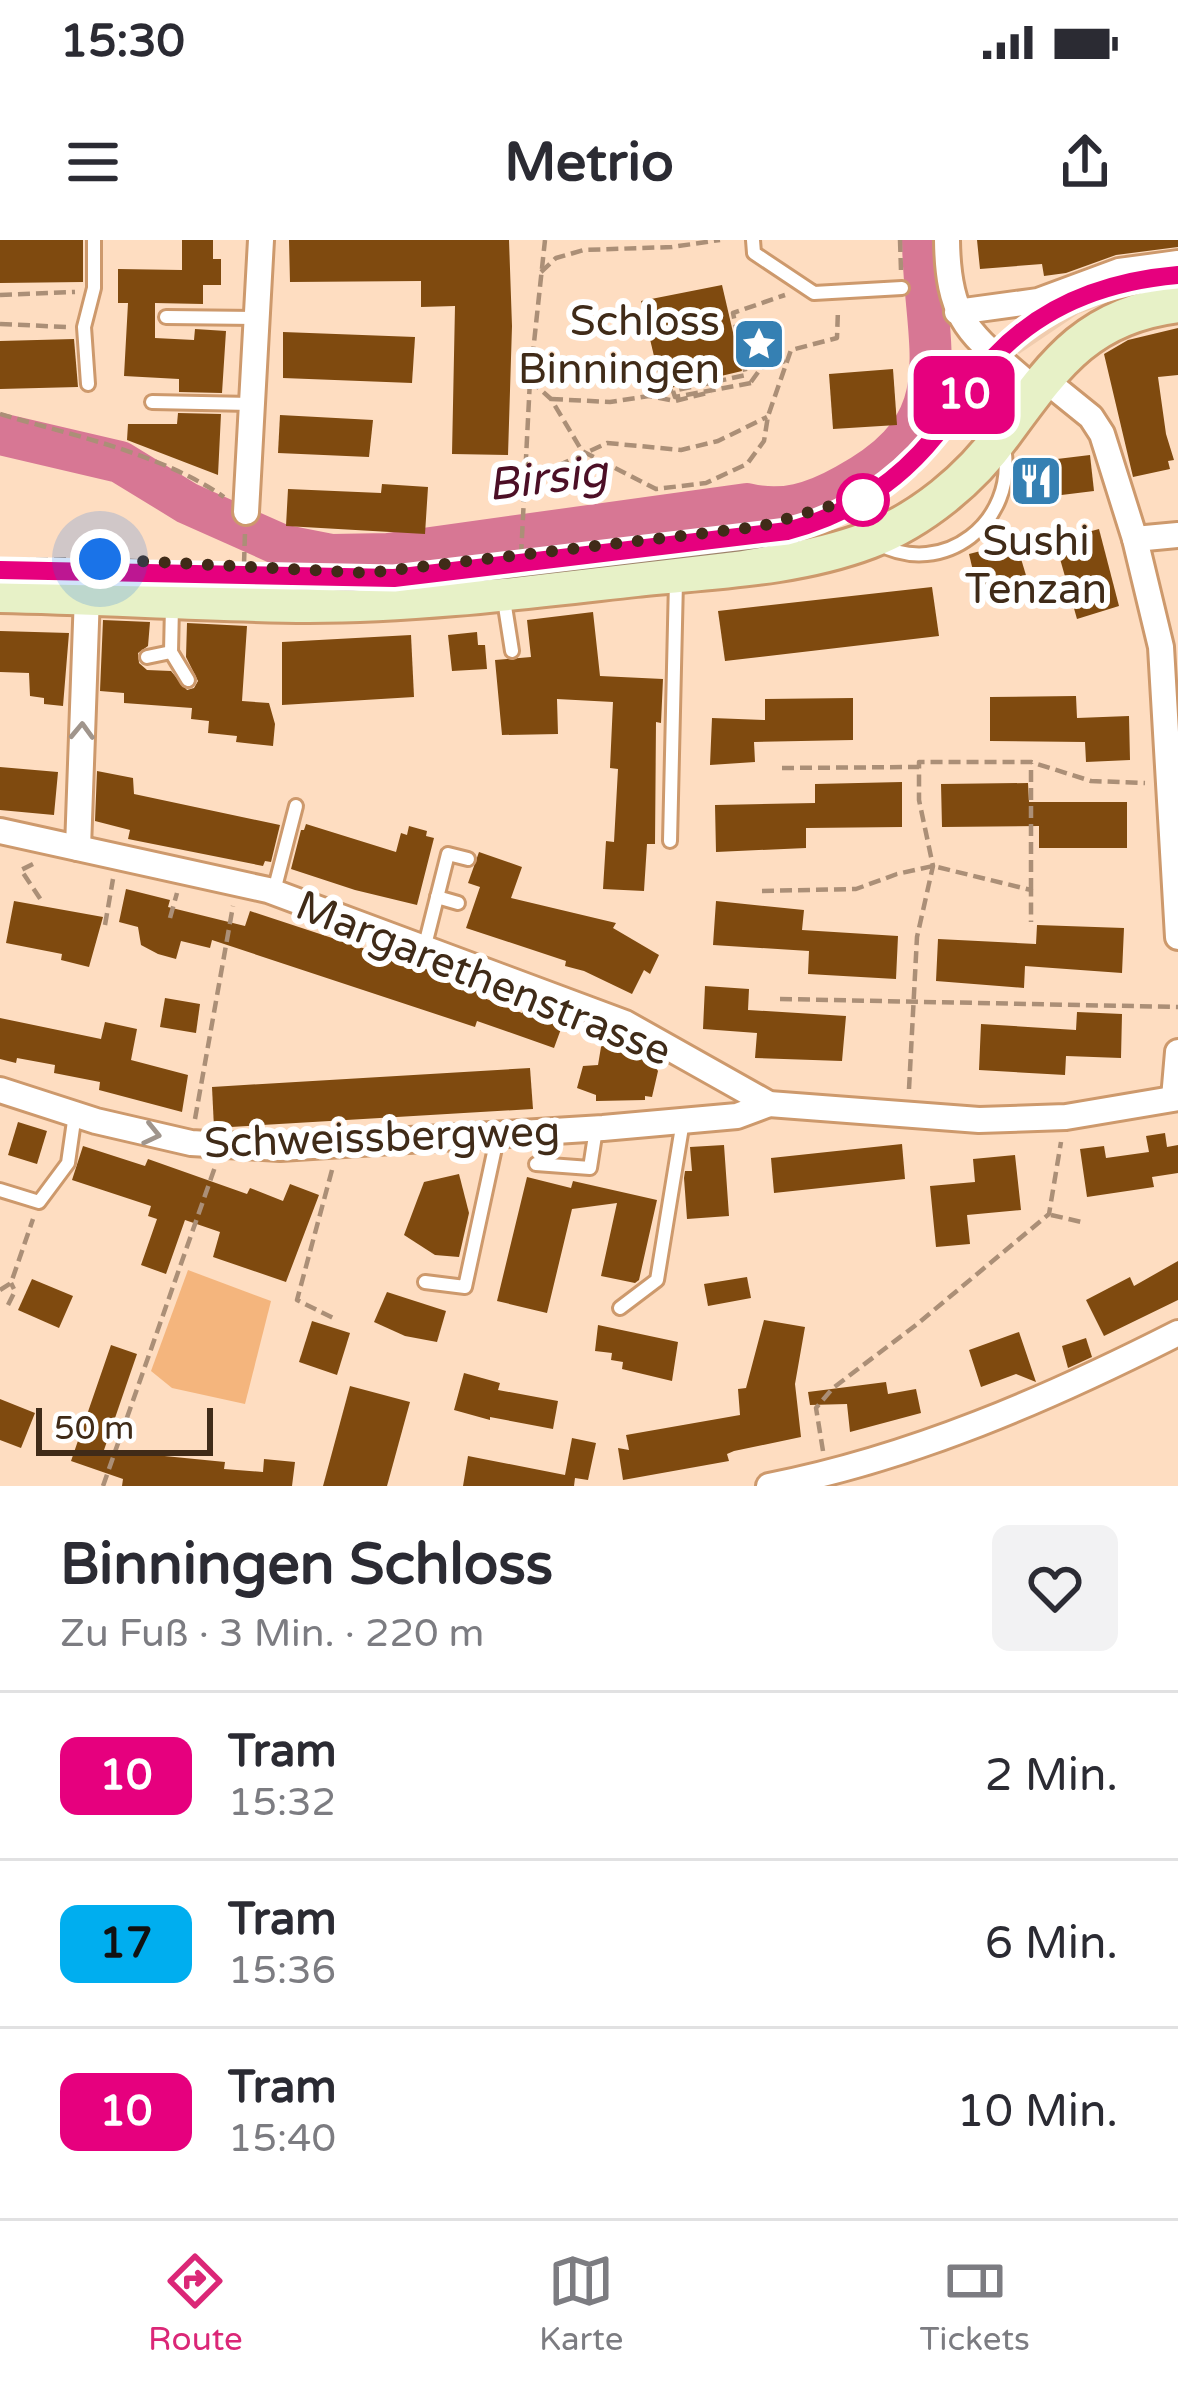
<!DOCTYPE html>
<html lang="de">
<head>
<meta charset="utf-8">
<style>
  :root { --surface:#fff; --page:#f2f2f3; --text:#2b2b33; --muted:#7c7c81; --line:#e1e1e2; --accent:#db2777 }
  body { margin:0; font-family:"Varela Round",sans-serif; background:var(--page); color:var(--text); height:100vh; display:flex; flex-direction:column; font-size:45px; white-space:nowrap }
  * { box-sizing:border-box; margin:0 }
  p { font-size:39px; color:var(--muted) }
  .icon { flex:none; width:66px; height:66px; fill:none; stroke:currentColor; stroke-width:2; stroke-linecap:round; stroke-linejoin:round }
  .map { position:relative; height:1246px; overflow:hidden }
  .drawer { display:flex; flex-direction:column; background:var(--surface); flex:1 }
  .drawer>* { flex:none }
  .badge { padding:0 24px; border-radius:18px; font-size:42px; line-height:78px }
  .scale { position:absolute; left:36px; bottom:30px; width:177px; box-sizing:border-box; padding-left:12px; border:6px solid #402b18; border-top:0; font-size:33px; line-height:42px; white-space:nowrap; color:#402b18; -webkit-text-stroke:9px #fff; paint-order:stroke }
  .you { position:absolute; width:60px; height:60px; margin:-30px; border:9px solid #fff; border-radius:50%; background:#1a73e8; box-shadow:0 0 0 18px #1a73e833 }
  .map>.badge { position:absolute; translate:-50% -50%; box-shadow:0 0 0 6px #fff }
  .round { display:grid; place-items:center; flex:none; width:126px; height:126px; border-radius:18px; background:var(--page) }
  .summary { display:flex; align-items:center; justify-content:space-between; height:204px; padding:0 60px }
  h1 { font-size:57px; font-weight:700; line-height:90px }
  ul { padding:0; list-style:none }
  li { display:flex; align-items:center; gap:36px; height:168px; padding:0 60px; border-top:3px solid var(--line) }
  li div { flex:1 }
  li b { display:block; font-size:45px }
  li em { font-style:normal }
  li .badge { min-width:132px; font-weight:700; text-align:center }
  .status { display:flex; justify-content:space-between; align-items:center; height:84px; padding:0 60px; background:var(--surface); direction:ltr }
  .status svg { height:33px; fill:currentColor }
  header { display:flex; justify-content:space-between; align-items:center; height:156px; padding:0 60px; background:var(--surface); font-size:54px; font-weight:700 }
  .tab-bar { display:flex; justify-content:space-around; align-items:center; height:168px; border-top:3px solid var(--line); background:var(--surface); font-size:33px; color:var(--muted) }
  .tab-bar a { display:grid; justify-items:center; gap:6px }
  .tab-bar .current { color:var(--accent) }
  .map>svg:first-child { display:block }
</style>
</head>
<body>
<div class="status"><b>15:30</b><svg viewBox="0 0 49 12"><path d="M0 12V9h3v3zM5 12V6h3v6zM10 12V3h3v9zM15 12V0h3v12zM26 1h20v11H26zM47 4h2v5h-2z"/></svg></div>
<header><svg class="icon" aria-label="menu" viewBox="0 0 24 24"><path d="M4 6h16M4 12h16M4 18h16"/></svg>Metrio<svg class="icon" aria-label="share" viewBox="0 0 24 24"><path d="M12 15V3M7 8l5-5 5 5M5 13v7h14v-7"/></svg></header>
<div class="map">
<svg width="1178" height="1246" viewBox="0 0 1178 1246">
  <rect width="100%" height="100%" fill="#feddc1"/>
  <polygon fill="#f0ccae" points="1178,29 1178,50 1126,57 1078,74 1019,114 1000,97 1039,66 1096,42"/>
  <polygon fill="#f4b57d" points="188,1030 271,1061 245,1164 172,1148 151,1131"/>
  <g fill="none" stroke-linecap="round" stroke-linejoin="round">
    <path stroke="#d77794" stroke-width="42" d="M0 194 120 222 187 263 281 305 332 315 388 314 747 264C783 273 814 263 846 245 965 181 924 109 923 0"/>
  </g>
  <g fill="#7f4a0f">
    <polygon points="0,0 83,0 83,42 0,43"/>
    <polygon points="182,0 213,0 213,19 221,19 221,45 203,45 203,64 155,63 155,98 194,100 195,89 226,91 222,153 179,152 179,139 124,136 128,63 118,63 118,29 182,30"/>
    <polygon points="289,0 509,0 512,86 508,215 452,214 455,66 421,67 421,41 290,42"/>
    <polygon points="977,0 1178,0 1178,7 1116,15 1066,33 1044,36 1042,24 980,29"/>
    <polygon points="722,45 742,131 662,150 641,61"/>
    <polygon points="1178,88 1178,135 1158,137 1166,194 1174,220 1168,221 1170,229 1133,237 1104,114 1128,100"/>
    <polygon points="283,92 415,97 412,143 283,138"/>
    <polygon points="74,99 78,147 0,149 0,101"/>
    <polygon points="893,129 897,185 833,189 829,134"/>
    <polygon points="178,173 221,174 218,235 127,200 128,184 177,184"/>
    <polygon points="280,175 373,180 369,217 278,213"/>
    <polygon points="1090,215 1094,251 1029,259 1024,223"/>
    <polygon points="382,244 428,247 425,294 286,286 288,249 381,253"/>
    <polygon points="1099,289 1119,366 1077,379 1055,301"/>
    <polygon points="1016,302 1028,342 979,356 969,314"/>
    <polygon points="932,347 939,396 725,421 718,371"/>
    <polygon points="593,372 600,436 663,439 661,483 656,482 655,604 647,604 644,651 603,649 606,601 614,602 618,529 610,528 613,462 557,459 558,494 502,495 495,420 531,417 527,380"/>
    <polygon points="103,380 150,382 148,406 138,413 139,423 147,430 171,431 187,450 194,448 198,441 186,417 187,383 247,386 242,461 269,463 275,484 273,506 236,502 237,496 208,493 209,481 191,479 192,468 124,463 124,453 100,451"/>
    <polygon points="0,391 69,393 63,466 44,464 44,458 30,456 29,433 0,432"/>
    <polygon points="477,392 478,405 485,405 487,429 452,431 448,395"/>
    <polygon points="411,395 414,457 282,465 282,402"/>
    <polygon points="1076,456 1077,478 1129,476 1130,520 1086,522 1085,502 990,501 990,457"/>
    <polygon points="853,458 853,500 754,502 755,522 710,525 712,478 765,480 765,459"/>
    <polygon points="0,527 58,532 54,575 0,570"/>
    <polygon points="97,531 133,538 134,554 280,585 271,622 265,621 263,626 128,599 130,590 95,581"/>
    <polygon points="902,542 902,587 806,588 806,608 716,612 715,565 815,563 815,544"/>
    <polygon points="1028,543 1029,562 1127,562 1127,608 1039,608 1039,586 942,587 941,544"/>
    <polygon points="306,584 396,612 401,593 407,595 409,586 427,591 426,596 434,598 417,665 355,650 291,629 301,590 304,590"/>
    <polygon points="479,612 522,627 511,658 616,683 613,688 659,715 650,734 644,730 632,754 584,731 565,726 566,721 466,688 480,647 468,643"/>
    <polygon points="126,649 170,660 168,667 245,686 250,671 487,749 484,758 522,773 526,764 565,778 554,808 477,781 475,787 212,700 210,708 181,701 176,719 158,714 141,705 138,687 119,682"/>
    <polygon points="14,661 103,677 89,727 61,720 62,714 6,703"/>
    <polygon points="716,661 804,670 802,690 898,696 896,739 808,734 809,711 713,705"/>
    <polygon points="1037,685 1124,688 1122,733 1025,726 1024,748 936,741 938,699 1036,704"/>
    <polygon points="705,746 749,749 748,770 846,776 842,821 755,818 757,793 703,789"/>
    <polygon points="165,758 200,764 196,793 160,787"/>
    <polygon points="1077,772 1122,774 1121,818 1066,816 1065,835 979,830 981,784 1076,790"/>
    <polygon points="0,778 101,799 105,782 137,789 131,820 188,835 182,872 99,850 100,842 54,833 55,825 17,818 16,823 0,819"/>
    <polygon points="603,795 653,823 658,831 652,857 645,856 645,860 596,861 596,855 577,848 583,826 598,825"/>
    <polygon points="530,828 533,869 214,888 212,847"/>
    <polygon points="18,882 47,891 37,924 8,915"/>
    <polygon points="1165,893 1167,907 1178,905 1178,933 1152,937 1154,947 1087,957 1080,909 1104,906 1106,918 1149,912 1146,896"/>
    <polygon points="902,904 905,939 774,953 771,918"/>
    <polygon points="724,905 729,976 687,979 684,938 685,931 692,931 690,907"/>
    <polygon points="83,906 145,926 148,919 247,954 250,948 283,961 290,944 319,955 286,1042 213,1017 220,992 185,980 166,1034 141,1025 157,979 148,976 151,966 72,940"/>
    <polygon points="1015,915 1021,970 967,975 970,1004 936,1007 930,946 975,942 973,919"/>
    <polygon points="459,934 469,973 459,1017 435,1015 404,995 424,942"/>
    <polygon points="527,937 571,948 573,941 657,960 639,1040 635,1043 601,1036 617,963 572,969 547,1073 497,1061"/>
    <polygon points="1178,1021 1178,1060 1104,1096 1086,1060 1130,1037 1134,1046"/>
    <polygon points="747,1037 751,1058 708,1066 704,1044"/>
    <polygon points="32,1039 73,1056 59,1088 18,1070"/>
    <polygon points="387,1052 446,1071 437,1102 405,1096 374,1082"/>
    <polygon points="764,1080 805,1087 795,1144 801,1197 734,1211 727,1214 729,1221 623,1240 618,1208 629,1210 626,1195 740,1175 738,1149 746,1148"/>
    <polygon points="312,1081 350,1093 337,1135 299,1122"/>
    <polygon points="598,1085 678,1102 672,1141 622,1129 623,1122 611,1120 612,1113 595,1111"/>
    <polygon points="1019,1092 1036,1142 1016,1134 981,1147 969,1110"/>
    <polygon points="1086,1098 1092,1117 1068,1128 1062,1106"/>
    <polygon points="111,1105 137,1114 104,1210 225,1222 224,1229 263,1232 264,1219 295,1222 292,1246 122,1246 123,1239 71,1221"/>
    <polygon points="464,1133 500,1143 498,1150 558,1161 553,1189 490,1177 490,1180 454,1170"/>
    <polygon points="886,1142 888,1154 916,1149 921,1173 850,1192 847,1164 810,1165 808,1152"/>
    <polygon points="350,1146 410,1162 387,1246 323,1246"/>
    <polygon points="0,1159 35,1173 21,1208 0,1200"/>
    <polygon points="572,1198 596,1203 588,1240 575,1238 574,1246 463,1246 468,1216 565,1235"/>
  </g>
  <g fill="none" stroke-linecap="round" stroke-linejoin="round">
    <g stroke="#cd996c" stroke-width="18">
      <g id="service">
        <polyline points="753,0 754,13 814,53 902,48"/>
        <polyline points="166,77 257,78"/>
        <polyline points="88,144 84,87 94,48 94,0"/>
        <polyline points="152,162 251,164"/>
        <path d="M877 303C943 340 1018 281 1004 208"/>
        <polyline points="504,360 512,411"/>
        <polyline points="172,366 171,412 188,440"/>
        <polyline points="147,417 171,412"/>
        <polyline points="670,601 676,341"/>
        <polyline points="274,651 296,566"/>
        <polyline points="437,657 458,663"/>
        <polyline points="424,709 448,614 468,619"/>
        <polyline points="536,924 590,928 596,889"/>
        <polyline points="0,950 39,962 68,923 75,874"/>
        <polyline points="425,1042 465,1047 498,894"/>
        <polyline points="620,1068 657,1040 683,881"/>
      </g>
    </g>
    <g stroke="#cd996c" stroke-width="30">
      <g id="minor">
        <path d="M947 0C948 88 974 95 1035 150"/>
        <polyline points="957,72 1038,61 1119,31 1178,23"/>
        <polyline points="1044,139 1091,177 1102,194 1135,299 1161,407 1178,697"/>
        <polyline points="246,272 261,0"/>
        <polyline points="1135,299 1178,295"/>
        <polyline points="0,591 268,650 625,783 769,864 979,880 1066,877 1178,858"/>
        <polyline points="78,608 87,355"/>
        <polyline points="0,850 96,881 191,903 280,908 603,888 737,876 769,864"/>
        <polyline points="1174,858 1178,812"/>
        <path d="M769 1246C912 1218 1048 1159 1178 1093"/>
      </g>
    </g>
    <g stroke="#cd996c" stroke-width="42">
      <path id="secondary" d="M0 354C103 356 206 363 309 364 418 364 528 350 636 338 714 330 795 328 869 300 921 280 971 239 1003 194 1054 125 1087 75 1178 64"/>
    </g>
    <g stroke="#ab8f77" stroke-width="4.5" stroke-dasharray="12 6" stroke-linecap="butt">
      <polyline points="900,0 901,30"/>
      <polyline points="541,32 556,18 584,10 672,7 720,0"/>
      <polyline points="0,55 75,52"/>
      <polyline points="0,84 67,87"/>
      <polyline points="970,135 992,152 989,159"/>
      <polyline points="530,140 551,159 582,211 656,249 706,243 747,224 764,201 768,176 791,110 837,98 838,69"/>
      <polyline points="751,142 761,128 785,121"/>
      <polyline points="751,143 675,157 673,151 746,135 733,73 785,55"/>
      <polyline points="551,159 610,162 649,156 675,161 711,152"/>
      <path d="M0 174C74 196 160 213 224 257"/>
      <polyline points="525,241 607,203 681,210 718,201 767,177"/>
      <polyline points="521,316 530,140 545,0"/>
      <polyline points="0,320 100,319 315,332"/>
      <polyline points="244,324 245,293"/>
      <polyline points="458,324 756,287 824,270 872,243 899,222 958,151 973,125"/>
      <polyline points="782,528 919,527"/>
      <polyline points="33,624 21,630 43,663"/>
      <polyline points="1031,650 1031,523"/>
      <polyline points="762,651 856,649 897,634 933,626 1031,650 1031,682"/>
      <polyline points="170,678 177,653"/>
      <polyline points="105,685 113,639"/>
      <polyline points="780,759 1178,767"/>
      <polyline points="909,849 917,697 933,626 919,560 919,522 1031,522 1091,541 1145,543"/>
      <polyline points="195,879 233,666"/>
      <polyline points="332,930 297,1060 333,1078"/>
      <polyline points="1051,975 1086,983"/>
      <polyline points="0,1050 11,1043 33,979"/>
      <polyline points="8,1065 15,1051 11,1043"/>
      <polyline points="823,1211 816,1168 833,1148 916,1085 1049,974 1061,902"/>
      <polyline points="103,1246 215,927"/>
    </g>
    <use href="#service" stroke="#fff" stroke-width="12"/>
    <use href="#minor" stroke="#fff" stroke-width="24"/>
    <use href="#secondary" stroke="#e7f1c7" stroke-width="36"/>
    <polyline stroke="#9e836b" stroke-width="3" points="0,340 353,349 509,337 739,310 798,300 856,277 917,233 1003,122 1047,86 1109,57 1178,45"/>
  </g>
  <defs><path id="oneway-chevron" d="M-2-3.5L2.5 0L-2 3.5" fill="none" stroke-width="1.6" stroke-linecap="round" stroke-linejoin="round" transform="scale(3)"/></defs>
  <g stroke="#a0958c">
    <use href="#oneway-chevron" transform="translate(82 491) rotate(-88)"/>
    <use href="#oneway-chevron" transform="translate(152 894) rotate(13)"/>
  </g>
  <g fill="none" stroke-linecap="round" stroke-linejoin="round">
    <g stroke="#fff" stroke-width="27">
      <path id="line" d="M0 330 394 338 787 291C852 274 905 238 945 183 961 160 976 136 995 116 1044 64 1108 41 1178 35"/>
    </g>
    <use href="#line" stroke="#e6007e" stroke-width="18"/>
    <path stroke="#402b18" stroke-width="12" stroke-dasharray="0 21.6" d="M100 319 368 333 756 287C779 283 850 257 863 260"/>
  </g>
  <defs>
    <g id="sight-square" transform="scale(2.7)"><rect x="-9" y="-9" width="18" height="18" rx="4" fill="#3580b3" stroke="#fff"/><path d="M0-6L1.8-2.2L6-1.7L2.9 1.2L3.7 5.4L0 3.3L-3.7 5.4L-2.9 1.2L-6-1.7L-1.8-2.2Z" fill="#fff"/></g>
    <g id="restaurant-square" transform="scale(2.7)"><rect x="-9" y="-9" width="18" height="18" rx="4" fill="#3580b3" stroke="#fff"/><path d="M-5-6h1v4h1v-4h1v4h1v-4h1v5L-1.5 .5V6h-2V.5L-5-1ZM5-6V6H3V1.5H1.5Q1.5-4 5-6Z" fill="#fff"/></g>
  </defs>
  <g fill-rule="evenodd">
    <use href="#sight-square" x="759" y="104"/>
    <use href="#restaurant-square" x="1036" y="241"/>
  </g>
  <circle fill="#fff" stroke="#e6007e" stroke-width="6" cx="863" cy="260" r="24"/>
  <g text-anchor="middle" stroke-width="12" stroke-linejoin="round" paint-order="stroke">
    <g font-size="42" fill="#402b18" stroke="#fff" text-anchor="end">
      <text x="720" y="95">Schloss<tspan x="720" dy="48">Binningen</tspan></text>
      <text x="1036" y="315" text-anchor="middle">Sushi<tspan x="1036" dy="48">Tenzan</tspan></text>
    </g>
    <g font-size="42" fill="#402b18" stroke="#fff">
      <text transform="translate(484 737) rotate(22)" y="15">Margarethenstrasse</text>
      <text transform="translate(382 896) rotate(-2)" y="15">Schweissbergweg</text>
    </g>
    <g font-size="45" font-style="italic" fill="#4c0f26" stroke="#fff">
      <text transform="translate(547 237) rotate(-7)" y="16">Birsig</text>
    </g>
  </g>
</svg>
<div class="scale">50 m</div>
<div class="you" style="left:100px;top:319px"></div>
<b class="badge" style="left:964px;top:155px;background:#e6007e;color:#fff">10</b>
</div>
<section class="drawer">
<div class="summary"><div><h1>Binningen Schloss</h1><p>Zu Fuß · 3 Min. · 220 m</p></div><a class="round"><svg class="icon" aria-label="heart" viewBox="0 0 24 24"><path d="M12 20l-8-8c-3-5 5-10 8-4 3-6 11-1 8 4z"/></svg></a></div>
<ul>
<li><span class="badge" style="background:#e6007e;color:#fff">10</span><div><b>Tram</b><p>15:32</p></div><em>2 Min.</em></li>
<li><span class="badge" style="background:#00aeef;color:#111">17</span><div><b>Tram</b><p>15:36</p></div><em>6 Min.</em></li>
<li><span class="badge" style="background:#e6007e;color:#fff">10</span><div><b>Tram</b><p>15:40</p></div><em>10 Min.</em></li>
</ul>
</section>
<nav class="tab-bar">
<a class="current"><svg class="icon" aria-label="directions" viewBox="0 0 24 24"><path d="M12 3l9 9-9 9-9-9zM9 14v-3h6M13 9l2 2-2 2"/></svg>Route</a>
<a><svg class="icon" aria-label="map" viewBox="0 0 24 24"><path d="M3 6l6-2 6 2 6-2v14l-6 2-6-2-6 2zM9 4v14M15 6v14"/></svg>Karte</a>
<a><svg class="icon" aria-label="tickets" viewBox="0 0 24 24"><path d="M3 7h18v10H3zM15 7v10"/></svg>Tickets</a>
</nav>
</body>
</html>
